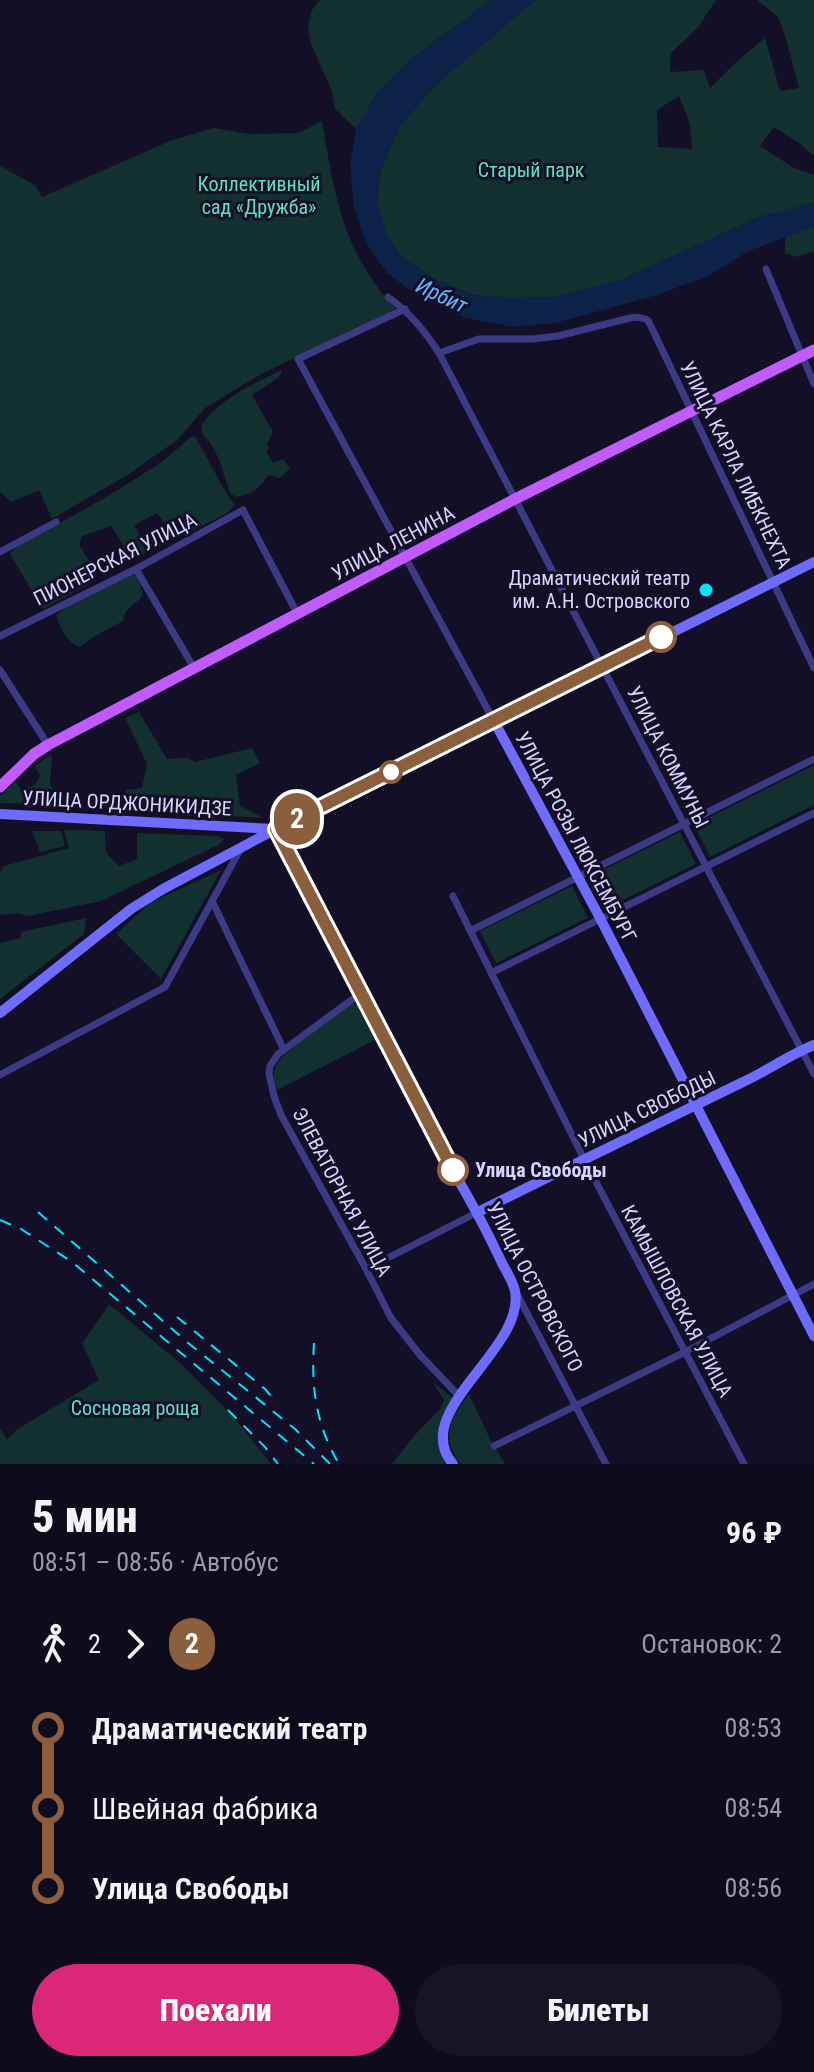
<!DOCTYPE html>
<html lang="ru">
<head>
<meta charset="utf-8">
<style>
  :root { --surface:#0e0b1c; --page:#171425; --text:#f1f3f6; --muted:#9b9ba3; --accent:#db2777 }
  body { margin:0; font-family:"Roboto Condensed",sans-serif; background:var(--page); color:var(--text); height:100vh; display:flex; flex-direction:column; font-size:30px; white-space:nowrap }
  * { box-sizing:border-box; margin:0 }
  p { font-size:26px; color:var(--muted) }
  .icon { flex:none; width:44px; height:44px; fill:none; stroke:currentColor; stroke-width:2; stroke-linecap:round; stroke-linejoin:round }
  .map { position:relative; height:1464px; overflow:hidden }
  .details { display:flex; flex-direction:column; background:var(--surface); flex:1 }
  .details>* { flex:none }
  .badge { padding:0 16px; border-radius:26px; font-size:28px; line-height:52px }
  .map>.badge { position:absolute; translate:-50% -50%; box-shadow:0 0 0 4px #fff }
  .legs { display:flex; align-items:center; gap:12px; height:88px; padding:0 32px; font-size:26px }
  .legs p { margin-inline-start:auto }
  .headline { display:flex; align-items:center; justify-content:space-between; height:136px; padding:0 32px }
  h1 { font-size:44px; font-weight:800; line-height:60px }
  .primary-button { display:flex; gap:16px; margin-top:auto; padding:16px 32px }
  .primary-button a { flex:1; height:92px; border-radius:48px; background:var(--accent); color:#fff; font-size:32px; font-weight:800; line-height:92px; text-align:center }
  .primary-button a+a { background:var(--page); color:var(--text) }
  ul { padding:0 32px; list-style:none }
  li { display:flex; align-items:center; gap:28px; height:80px; font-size:30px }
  li i { display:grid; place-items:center; width:12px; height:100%; margin:0 10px; background:currentColor }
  li i::after { content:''; width:20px; height:20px; margin:-10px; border:6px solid; border-radius:50%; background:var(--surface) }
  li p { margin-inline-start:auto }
  li:first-child i { background:linear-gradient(#0000 50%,currentColor 0) }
  li:last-child i { background:linear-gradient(currentColor 50%,#0000 0) }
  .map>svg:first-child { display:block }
</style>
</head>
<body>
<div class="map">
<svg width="814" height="1464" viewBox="0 0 814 1464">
  <rect width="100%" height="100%" fill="#130f26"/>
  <g fill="#12302f" fill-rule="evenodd">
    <polygon points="320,0 492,0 413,57 378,92 356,129 335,109 332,91 311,44 308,28 312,10"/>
    <path d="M535 0H716L699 26 671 53 670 72 704 70 710 88 734 64 765 38 780 91 799 88 786 38 778 17 757 0H814V156L799 143 774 127 760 146 794 168 814 175V203L759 217 621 280 556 297 506 298 473 295 434 279 401 257 385 231 377 202 380 171 400 126 434 86ZM679 96 690 124 692 149 658 147 657 110Z"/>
    <path d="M322 121C334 193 343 253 395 308L394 311 259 375 205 408 177 440 129 474 52 519 39 490 11 502 0 492V166L35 185 42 197 170 141 213 128 251 134 299 133Z"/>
    <polygon points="814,226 814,251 797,257 785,253 785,237"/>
    <path d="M281 370 282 372 278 378 252 395 273 432 267 443 269 448 266 451 273 463 283 459 290 468 280 478 268 475C261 489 250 494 236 497L230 493 219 459 211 444 203 435 201 426C218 399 253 385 281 370Z"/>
    <polygon points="195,436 226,493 235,505 226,514 175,539 157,513 134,525 149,551 132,559 111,526 82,536 79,544 94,570 96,580 43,609 10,554 16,547 105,498 162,462 191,437"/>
    <path d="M129 575H135L139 580 143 596 126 611 123 621 95 636 80 647C69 644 57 626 57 614L69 605Z"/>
    <polygon points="139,712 167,759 188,758 195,762 252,748 260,763 236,775 240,806 264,818 124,811 126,790 142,788 147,764 125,718"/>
    <polygon points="52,754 50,784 61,804 0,803 0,796 16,782 22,790 35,785 40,776 35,766"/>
    <polygon points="814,765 814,805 710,857 694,825"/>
    <polygon points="64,830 105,831 106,853 119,866 137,859 137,833 217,836 225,839 218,845 101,901 28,916 17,913 0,915 0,874 4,866 69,848"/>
    <polygon points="32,831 61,831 65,846 40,852"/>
    <polygon points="680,832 696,864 605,909 589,877"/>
    <polygon points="221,870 161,979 116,934 150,903"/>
    <polygon points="572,886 588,918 496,963 480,931"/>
    <polygon points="86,918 84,934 0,999 0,943 21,938 21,932"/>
    <path d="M354 1003 363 1006 379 1038 277 1090C274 1082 272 1074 276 1066 283 1051 334 1016 349 1004Z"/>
    <polygon points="109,1304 180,1363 232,1415 271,1464 0,1464 0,1428 7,1440 16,1430 99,1380 82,1344"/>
    <path d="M433 1382 453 1398C441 1423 431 1437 446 1464H392L413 1437 440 1409 444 1400Z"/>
    <path d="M469 1394 490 1439 505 1464H461C439 1439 451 1418 469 1394Z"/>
  </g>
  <polygon fill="#0c2248" points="492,0 535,0 434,86 400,126 380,171 377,202 385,231 401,257 434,279 473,295 506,298 556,297 621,280 759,217 814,203 814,226 749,251 708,276 654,296 555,323 512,327 466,318 421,298 387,273 366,243 354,207 350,164 356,129 377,92 413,57"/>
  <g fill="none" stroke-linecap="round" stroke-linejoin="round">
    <g stroke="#3d3a85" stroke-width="7">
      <polyline points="766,269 814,384"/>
      <path d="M388 297C410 313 424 330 439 353L814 1074"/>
      <polyline points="405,309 298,359 494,721"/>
      <polyline points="439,353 479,339 533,339 558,336 630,318 638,317 648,320 814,668"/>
      <polyline points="0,552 56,522"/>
      <polyline points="136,569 194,668"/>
      <polyline points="0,636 136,569 243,510 297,613"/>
      <polyline points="0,670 48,745"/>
      <polyline points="453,896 584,1159 744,1464"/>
      <polyline points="212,901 284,1050"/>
      <polyline points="470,931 814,759"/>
      <polyline points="491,973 814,813"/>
      <polyline points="361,993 278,1054 270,1066 269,1074 274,1096 281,1115 366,1269 391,1318 420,1355 460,1397"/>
      <polyline points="0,1075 165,987 240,850"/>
      <polyline points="366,1269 478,1212"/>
      <polyline points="516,1292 606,1464"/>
      <polyline points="494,1446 685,1352 814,1284"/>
    </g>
    <g stroke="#6f6bff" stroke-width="10">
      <polyline points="494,721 600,918 814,1336"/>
      <polyline points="0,814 274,829"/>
      <path d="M276 829 453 1171C471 1201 487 1231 502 1263 506 1271 513 1281 515 1291 526 1349 408 1412 453 1464"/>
      <polyline points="0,1013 131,909 163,889 276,829 814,562"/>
      <path d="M478 1212C566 1168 654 1125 743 1082 767 1071 789 1055 814 1045"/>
    </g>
    <polyline stroke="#c25bff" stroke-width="11" points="0,787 34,754 48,745 515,499 814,350"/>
    <g stroke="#00e5ff" stroke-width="2" stroke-dasharray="12 10" stroke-linecap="butt">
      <polyline points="38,1212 187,1342 295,1429 330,1464"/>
      <polyline points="0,1220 21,1229 72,1262 314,1464"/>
      <polyline points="177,1317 265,1389 277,1403"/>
      <path d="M314 1343C311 1388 316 1425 339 1464"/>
      <polyline points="228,1410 265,1447 278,1464"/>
    </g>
  </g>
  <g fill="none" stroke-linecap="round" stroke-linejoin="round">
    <g stroke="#fff" stroke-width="18">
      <polyline id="line-1" points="453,1170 276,829 661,637"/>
    </g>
    <use href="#line-1" stroke="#8b5e3c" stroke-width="12"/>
  </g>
  <circle fill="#00e5ff" stroke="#130f26" stroke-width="3" cx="706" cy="590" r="8"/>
  <g fill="#fff" stroke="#8b5e3c" stroke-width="4">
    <circle cx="661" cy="637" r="14"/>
    <circle cx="391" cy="772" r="10"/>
    <circle cx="453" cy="1170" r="14"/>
  </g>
  <g text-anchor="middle" stroke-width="6" stroke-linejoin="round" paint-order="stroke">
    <g font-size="20" fill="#5fe0c0" stroke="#130f26">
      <text x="531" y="177">Старый парк</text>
      <text x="259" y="191">Коллективный<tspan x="259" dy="23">сад «Дружба»</tspan></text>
      <text x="135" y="1415">Сосновая роща</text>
    </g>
    <g font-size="20" fill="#d9d4ff" stroke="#130f26">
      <text transform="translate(736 465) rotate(64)" y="7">УЛИЦА КАРЛА ЛИБКНЕХТА</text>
      <text transform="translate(393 543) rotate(-28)" y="7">УЛИЦА ЛЕНИНА</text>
      <text transform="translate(115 559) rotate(-27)" y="7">ПИОНЕРСКАЯ УЛИЦА</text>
      <text transform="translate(668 757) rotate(63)" y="7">УЛИЦА КОММУНЫ</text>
      <text transform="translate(127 803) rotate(3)" y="7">УЛИЦА ОРДЖОНИКИДЗЕ</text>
      <text transform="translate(576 837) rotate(62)" y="7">УЛИЦА РОЗЫ ЛЮКСЕМБУРГ</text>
      <text transform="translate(647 1109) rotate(-26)" y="7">УЛИЦА СВОБОДЫ</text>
      <text transform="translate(342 1192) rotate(62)" y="7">ЭЛЕВАТОРНАЯ УЛИЦА</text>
      <text transform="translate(535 1287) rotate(63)" y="7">УЛИЦА ОСТРОВСКОГО</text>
      <text transform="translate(677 1301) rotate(62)" y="7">КАМЫШЛОВСКАЯ УЛИЦА</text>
    </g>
    <g font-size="20" fill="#d9d4ff" stroke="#130f26" text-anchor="end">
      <text x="690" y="585">Драматический театр<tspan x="690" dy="23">им. А.Н. Островского</tspan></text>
    </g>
    <g font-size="20" font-weight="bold" fill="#d9d4ff" stroke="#130f26" text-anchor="start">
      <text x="475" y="1177">Улица Свободы</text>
    </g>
    <g font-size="22" font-style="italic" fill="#62b6ff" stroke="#130f26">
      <text transform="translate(442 295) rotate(25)" y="8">Ирбит</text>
    </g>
  </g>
</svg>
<b class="badge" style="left:297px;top:819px;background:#8b5e3c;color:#fff">2</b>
</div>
<section class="details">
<div class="headline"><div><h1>5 мин</h1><p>08:51 – 08:56 · Автобус</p></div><b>96 ₽</b></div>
<div class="legs"><svg class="icon" aria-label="walk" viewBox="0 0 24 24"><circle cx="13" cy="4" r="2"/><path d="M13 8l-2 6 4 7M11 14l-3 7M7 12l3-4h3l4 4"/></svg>2<svg class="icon" aria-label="forward" viewBox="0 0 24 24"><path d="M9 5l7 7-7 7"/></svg><b class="badge" style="background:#8b5e3c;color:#fff">2</b><p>Остановок: 2</p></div>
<ul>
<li><i style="color:#8b5e3c"></i><b>Драматический театр</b><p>08:53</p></li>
<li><i style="color:#8b5e3c"></i><span>Швейная фабрика</span><p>08:54</p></li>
<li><i style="color:#8b5e3c"></i><b>Улица Свободы</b><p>08:56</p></li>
</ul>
<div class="primary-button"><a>Поехали</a><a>Билеты</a></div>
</section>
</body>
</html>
